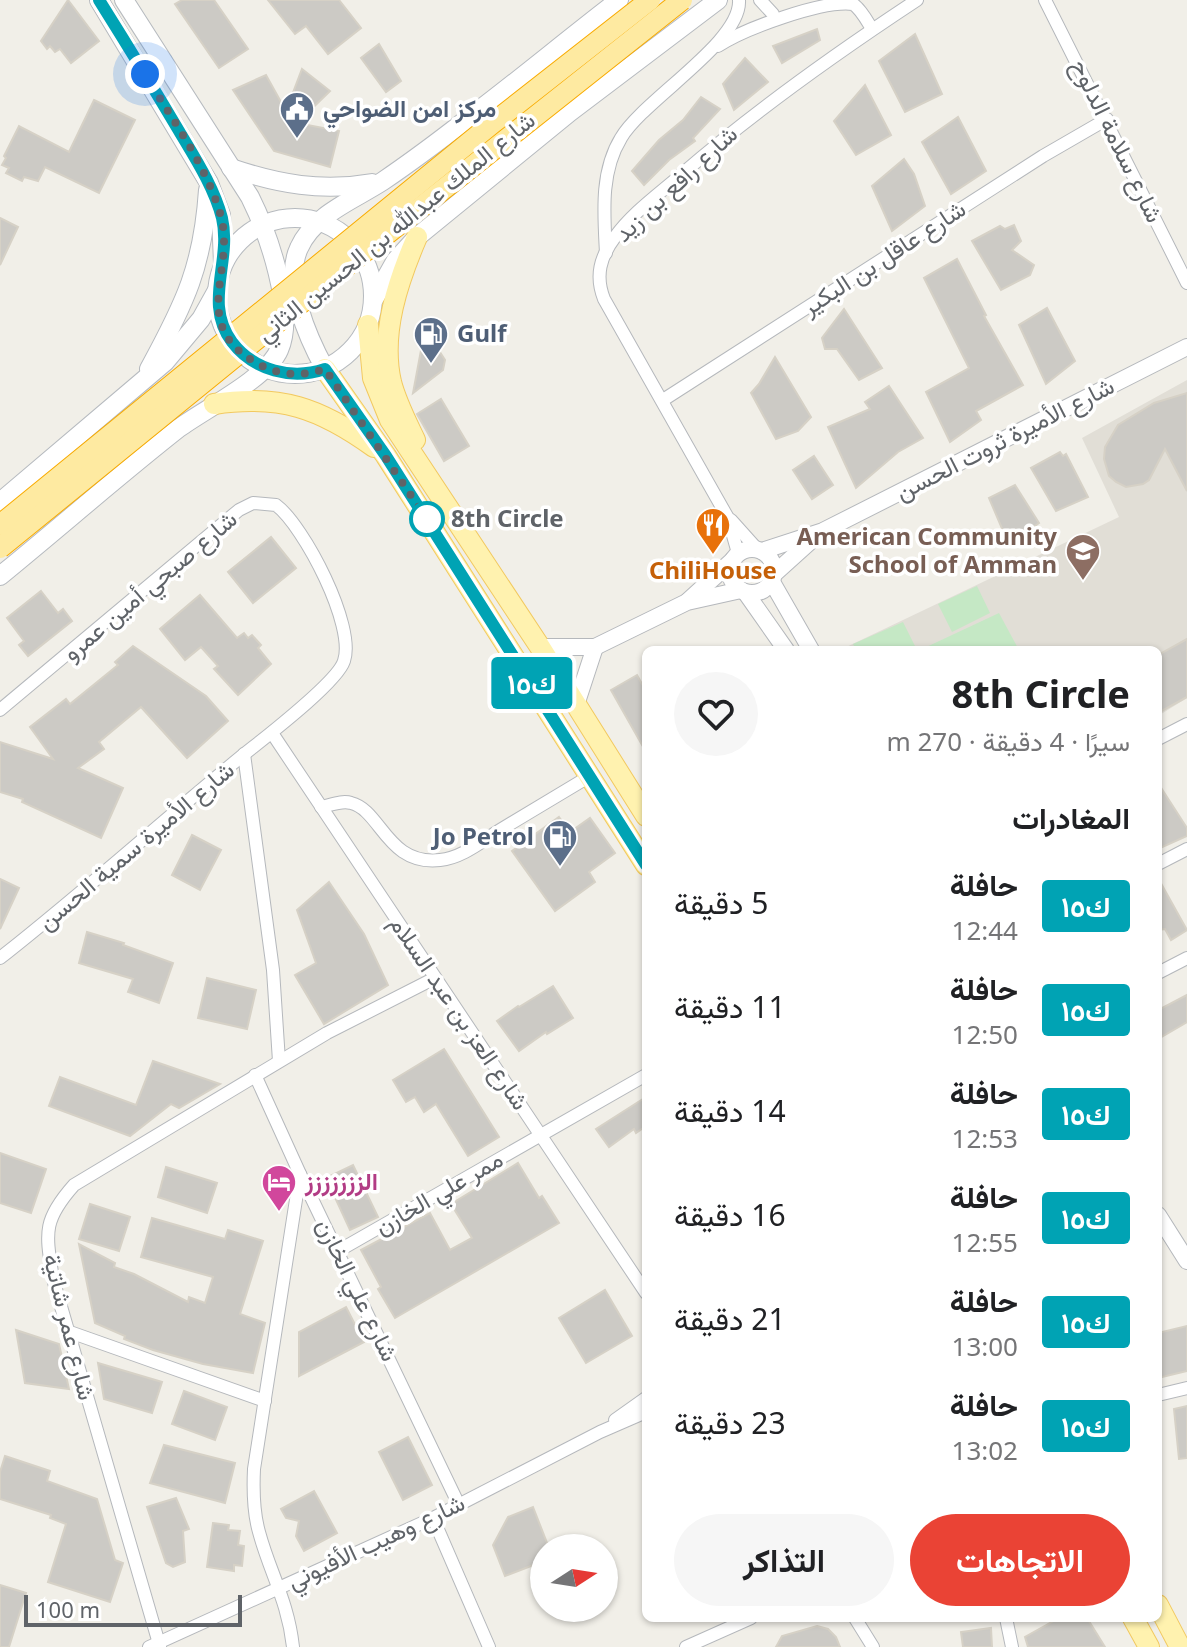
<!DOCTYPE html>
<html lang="ar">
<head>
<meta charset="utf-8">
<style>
  :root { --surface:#fff; --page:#f6f6f6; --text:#202124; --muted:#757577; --accent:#ea4335 }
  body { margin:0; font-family:"Noto Sans",Vazirmatn,sans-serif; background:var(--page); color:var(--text); direction:rtl; height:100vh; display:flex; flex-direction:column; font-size:30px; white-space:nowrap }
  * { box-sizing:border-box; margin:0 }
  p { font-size:26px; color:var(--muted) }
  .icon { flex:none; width:44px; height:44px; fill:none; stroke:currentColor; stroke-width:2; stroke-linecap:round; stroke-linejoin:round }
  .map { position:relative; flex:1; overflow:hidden; direction:ltr }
  .drawer { position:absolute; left:642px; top:646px; width:520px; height:976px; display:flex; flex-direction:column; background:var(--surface); border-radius:12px; box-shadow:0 2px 6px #0004; direction:rtl }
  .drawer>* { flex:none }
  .badge { padding:0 16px; border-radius:6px; font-size:28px; line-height:52px }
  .needle { width:52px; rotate:78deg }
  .fabs { position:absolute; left:530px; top:1534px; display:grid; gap:16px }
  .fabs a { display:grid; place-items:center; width:88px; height:88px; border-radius:50%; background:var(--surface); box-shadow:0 2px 6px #0004; font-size:40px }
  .scale { position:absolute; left:24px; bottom:20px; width:218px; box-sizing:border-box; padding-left:8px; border:4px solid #5f6368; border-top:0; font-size:22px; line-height:28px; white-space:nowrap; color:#5f6368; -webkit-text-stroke:6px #fff; paint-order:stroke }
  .you { position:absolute; width:40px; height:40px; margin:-20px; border:6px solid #fff; border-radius:50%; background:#1a73e8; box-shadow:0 0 0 12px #1a73e833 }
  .map>.badge { position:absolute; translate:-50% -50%; box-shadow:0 0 0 4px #fff }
  h2 { padding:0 32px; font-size:30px; line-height:72px }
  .round { display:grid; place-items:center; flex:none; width:84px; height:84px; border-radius:42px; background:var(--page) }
  .overview { display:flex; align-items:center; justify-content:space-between; height:136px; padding:0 32px }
  h1 { font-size:38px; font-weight:700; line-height:60px }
  .primary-button { display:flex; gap:16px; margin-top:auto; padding:16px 32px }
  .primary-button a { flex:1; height:92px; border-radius:48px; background:var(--accent); color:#fff; font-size:32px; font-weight:700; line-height:92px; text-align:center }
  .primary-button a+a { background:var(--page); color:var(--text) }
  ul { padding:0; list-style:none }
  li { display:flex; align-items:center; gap:24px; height:104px; padding:0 32px }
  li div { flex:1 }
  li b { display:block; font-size:30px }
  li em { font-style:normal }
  li .badge { min-width:88px; font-weight:700; text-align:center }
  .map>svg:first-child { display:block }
</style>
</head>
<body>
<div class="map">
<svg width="1187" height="1647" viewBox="0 0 1187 1647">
  <rect width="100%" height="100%" fill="#f1efe8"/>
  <polygon fill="#e1ded6" points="1187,380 1187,698 1158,716 1158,650 840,650 1119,517 1082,438"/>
  <g fill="#c5e8c5">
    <polygon points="977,586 990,613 952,632 938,604"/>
    <polygon points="999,613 1019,650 920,650"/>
    <polygon points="903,622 917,650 856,650 853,644"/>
  </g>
  <g fill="#cccac5" stroke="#d6d1c6" stroke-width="2">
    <polygon points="68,0 99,41 71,63 60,49 55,52 50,46 47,49 41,41"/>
    <polygon points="182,0 214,0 248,49 219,68 175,4"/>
    <polygon points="268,0 339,0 361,28 328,54 306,26 295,34"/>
    <polygon points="817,29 820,40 782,63 773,46"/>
    <polygon points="915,34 942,94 905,112 879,61"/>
    <polygon points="379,44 401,81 386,92 361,58"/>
    <polygon points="745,58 768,82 734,110 723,84"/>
    <polygon points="302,69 330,91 297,123 339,131 330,167 274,151 233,90 266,75 286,111"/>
    <polygon points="865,85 891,135 856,155 834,121"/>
    <polygon points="701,97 720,109 693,138 695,141 669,160 644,185 632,171 659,140 683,120"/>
    <polygon points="94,100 135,120 99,193 45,167 38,181 24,177 22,181 6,173 9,168 2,165 6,158 4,156 19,126 69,152"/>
    <polygon points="958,117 986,171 951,194 922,142"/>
    <polygon points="904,159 914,174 925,206 892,231 872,186"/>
    <polygon points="0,218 18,227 0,265"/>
    <polygon points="1014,225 1021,241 1012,250 1034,265 1030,275 1001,290 972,241 1000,226 1005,229"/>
    <polygon points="957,259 986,315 984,316 1023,385 976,411 981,420 950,442 926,392 969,368 924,278"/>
    <polygon points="1047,308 1075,361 1046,384 1019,325"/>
    <polygon points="844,309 882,368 859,380 837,349 825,349 822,338"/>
    <polygon points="425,329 445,360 443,370 413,393"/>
    <polygon points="775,357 811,417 798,431 776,439 751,393 759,384"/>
    <polygon points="889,386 923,438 898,452 856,488 828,427 870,409 865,402"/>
    <polygon points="1187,393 1187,491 1165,449 1149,480 1143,484 1126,487 1116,482 1109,476 1104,459 1105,447 1118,425 1154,403"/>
    <polygon points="441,399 469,446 444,461 417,414"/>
    <polygon points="1060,452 1063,456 1066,454 1088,497 1056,511 1031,468"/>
    <polygon points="814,456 833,485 812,499 793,470"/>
    <polygon points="1015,485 1039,523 1009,545 989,498"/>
    <polygon points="271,537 296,568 253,603 228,572"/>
    <polygon points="41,591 58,613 63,609 72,621 28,656 19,645 24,641 7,618"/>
    <polygon points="200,595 237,638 244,633 248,638 252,635 261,645 258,648 271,664 238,695 214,669 218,666 201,647 185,660 160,629"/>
    <polygon points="1187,639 1187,697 1158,713 1158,655"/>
    <polygon points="133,646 206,696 228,721 187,758 141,707 99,742 104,749 78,768 123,788 101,838 22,802 23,799 0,792 0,742 53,759 30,727 66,699 70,704 118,665 115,662"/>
    <polygon points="637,675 646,691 646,752 611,690"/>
    <polygon points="1158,783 1187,828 1187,836 1158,849"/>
    <polygon points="559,817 570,832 590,818 615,853 589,872 595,882 555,911 512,851"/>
    <polygon points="192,835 221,850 200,890 172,875"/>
    <polygon points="1158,878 1187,930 1171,940 1165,929 1158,930"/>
    <polygon points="0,879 19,888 0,929"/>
    <polygon points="329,882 364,934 388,985 324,1024 295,975 316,963 297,910"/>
    <polygon points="87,932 124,943 123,945 173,963 159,1003 128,992 133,979 79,963"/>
    <polygon points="207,978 256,990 247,1029 198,1018"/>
    <polygon points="553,986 573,1018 547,1034 546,1032 519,1051 497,1021 518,1006 519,1007"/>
    <polygon points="1187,995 1187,1022 1158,1039 1158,1010"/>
    <polygon points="444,1049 499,1137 468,1156 436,1104 424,1112 415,1097 406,1102 393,1080"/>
    <polygon points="153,1061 220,1084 179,1108 171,1104 130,1136 49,1106 60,1077 136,1105"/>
    <polygon points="646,1097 646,1126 636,1133 634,1129 609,1147 596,1129"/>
    <polygon points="0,1153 46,1169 31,1213 0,1203"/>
    <polygon points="518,1163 539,1198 542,1196 559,1223 395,1318 378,1289 381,1287 361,1250 430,1213 450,1250 472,1238 451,1204"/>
    <polygon points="353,1165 378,1217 350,1230 326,1178"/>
    <polygon points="166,1167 217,1183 207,1213 158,1197"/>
    <polygon points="90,1204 130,1217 119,1251 79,1239"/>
    <polygon points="152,1218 225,1239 228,1230 263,1241 240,1314 265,1323 253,1373 203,1364 153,1350 124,1339 125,1336 95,1323 79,1244 115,1263 114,1267 134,1274 188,1302 189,1297 205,1303 213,1277 141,1257"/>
    <polygon points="605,1290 632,1336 586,1363 559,1318"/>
    <polygon points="346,1307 364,1342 299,1376 299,1332"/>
    <polygon points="1187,1326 1187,1371 1158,1378 1158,1333"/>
    <polygon points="16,1330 59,1344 69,1389 25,1383"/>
    <polygon points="98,1363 162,1382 152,1413 104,1399"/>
    <polygon points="184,1391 227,1407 215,1440 172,1424"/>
    <polygon points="1187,1406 1187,1458 1179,1459 1174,1409"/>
    <polygon points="408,1437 432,1485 403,1500 379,1452"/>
    <polygon points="164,1445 235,1463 225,1503 150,1483"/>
    <polygon points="5,1456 50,1471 47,1481 97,1499 115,1560 123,1563 110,1602 48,1582 66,1524 50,1518 51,1515 0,1499 0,1472"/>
    <polygon points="314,1491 337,1533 304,1551 296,1536 299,1521 286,1518 281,1509"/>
    <polygon points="176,1498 189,1529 183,1531 185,1562 173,1567 166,1563 147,1507"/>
    <polygon points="533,1507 549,1548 544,1548 544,1561 505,1576 493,1545 508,1517"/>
    <polygon points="213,1523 229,1525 228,1530 240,1531 238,1545 244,1546 242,1566 234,1565 234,1571 207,1567"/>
    <polygon points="0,1585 26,1593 9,1647 0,1647"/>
    <polygon points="1059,1618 1087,1618 1105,1647 1028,1647 1025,1637"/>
    <polygon points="817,1626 828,1629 836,1637 840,1647 776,1647 782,1636"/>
    <polygon points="991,1628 992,1647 963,1647 961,1632"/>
  </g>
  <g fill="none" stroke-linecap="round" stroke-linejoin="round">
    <g stroke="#b5b8bc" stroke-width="14">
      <g id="minor">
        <polyline points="760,0 773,14"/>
        <polyline points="1045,0 1187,283"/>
        <path d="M718 46C744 29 822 0 853 4 861 9 867 21 872 29"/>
        <path d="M606 253C604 214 600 172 621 138 643 100 742 42 739 0"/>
        <polyline points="663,400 1043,156 1107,119"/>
        <polyline points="731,520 757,549"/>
        <path d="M738 553 728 518 604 299C595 276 600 257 615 237 632 213 659 194 682 174 756 110 835 54 917 0"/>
        <path d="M0 710 239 510 253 503 276 505C304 526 356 626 344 661 337 683 263 739 242 756 161 822 83 893 0 958"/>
        <polyline points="272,733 646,1293"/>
        <polyline points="1158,739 1187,724"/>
        <polyline points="244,754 273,970 279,1061"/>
        <path d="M321 807C331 805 342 800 351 803 381 810 387 866 440 860 462 858 482 841 500 830 530 812 560 794 590 776"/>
        <polyline points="1158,864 1187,849"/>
        <polyline points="1158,973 1187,958"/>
        <polyline points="255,1075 300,1174 459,1505"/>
        <polyline points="338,1251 646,1075"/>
        <polyline points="67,1331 265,1401"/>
        <polyline points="1158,1395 1187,1388"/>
        <polyline points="615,1420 646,1398"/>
        <polyline points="433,1518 489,1647"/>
        <polyline points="855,1618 873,1647"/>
        <polyline points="1006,1618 1012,1647"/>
        <polyline points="149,1647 433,1518 600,1432 646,1412"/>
        <path d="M160 1647 53 1279C46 1233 42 1221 74 1185L327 1033 435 978"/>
        <path d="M293 1647C288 1601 270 1573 259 1532 253 1511 253 1490 254 1469L300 1174"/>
        <polyline points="686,1647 751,1618"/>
      </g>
    </g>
    <g stroke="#b5b8bc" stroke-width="18">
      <g id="tertiary">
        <circle cx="752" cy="571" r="22"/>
        <polyline points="762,551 823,531 1187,347"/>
        <polyline points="774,574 815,537"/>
        <polyline points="772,582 811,650"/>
        <polyline points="746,593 786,650"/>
        <polyline points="688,601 733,560"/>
        <polyline points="540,647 595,647 687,602 741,590"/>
        <polyline points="576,705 595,647"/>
        <polyline points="1158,1215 1187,1261"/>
      </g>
    </g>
    <g stroke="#b6babf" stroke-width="20">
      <g id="secondary">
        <polyline points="99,0 209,183 221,215 223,263"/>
        <path d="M231 168C278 184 322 192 372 183"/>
        <circle cx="295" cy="296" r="78"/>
        <polyline points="374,299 396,260 417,237 570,112 718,0"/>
        <path d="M149 369C185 303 203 266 208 190"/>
        <path d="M325 369C308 338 283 282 299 248 314 214 354 200 383 181 411 162 439 141 466 120 518 81 568 39 619 0"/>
        <polyline points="0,502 165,362 201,319 216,292"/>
        <path d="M0 576C60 527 118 476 179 428 205 409 267 378 279 350 296 312 268 233 250 197L124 0"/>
      </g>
    </g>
    <g stroke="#f2c960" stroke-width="22">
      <g id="primary">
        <polyline points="368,325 373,378 390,420 540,647 646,816"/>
        <polyline points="325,369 386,456 646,865"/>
        <path d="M214 404C280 394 320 408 374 447"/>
        <path d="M415 440C406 421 396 402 391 382 380 333 398 281 417 237"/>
        <polyline points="1158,1605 1180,1647"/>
        <polyline points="1133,1618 1149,1647"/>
      </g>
    </g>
    <use href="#minor" stroke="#fff" stroke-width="12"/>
    <use href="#tertiary" stroke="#fff" stroke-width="16"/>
    <use href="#secondary" stroke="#fff" stroke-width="18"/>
    <use href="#primary" stroke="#fff2af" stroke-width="20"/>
    <g stroke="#f9ab00" stroke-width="22" stroke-linecap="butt">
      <g id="trunk-bridge">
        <polyline points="0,525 493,123 650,0"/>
        <polyline points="0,548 344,268 682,0"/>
      </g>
    </g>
    <use href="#trunk-bridge" stroke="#feeaa1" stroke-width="20"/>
  </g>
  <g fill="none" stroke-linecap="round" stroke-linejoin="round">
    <g stroke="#fff" stroke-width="18">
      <path id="line" d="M99 0C126 43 153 87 179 131 195 158 214 187 222 218 232 261 203 303 232 342 254 371 292 380 325 369L386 456 646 865"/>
    </g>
    <use href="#line" stroke="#00a3b4" stroke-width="12"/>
    <path stroke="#5f6368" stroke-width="8" stroke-dasharray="0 14.4" d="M145 74C171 118 205 163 220 213 238 270 185 325 260 365 281 376 304 376 325 369L427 519"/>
  </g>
  <defs>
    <g id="civic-pin" transform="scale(1.8)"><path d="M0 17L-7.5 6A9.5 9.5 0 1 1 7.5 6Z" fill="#5c6f8a" stroke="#fff"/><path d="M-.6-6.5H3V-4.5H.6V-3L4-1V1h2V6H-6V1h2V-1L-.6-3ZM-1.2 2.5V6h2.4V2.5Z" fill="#fff"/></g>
    <g id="fuel-pin" transform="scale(1.8)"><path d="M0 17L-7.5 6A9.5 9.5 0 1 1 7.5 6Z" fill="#5c6f8a" stroke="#fff"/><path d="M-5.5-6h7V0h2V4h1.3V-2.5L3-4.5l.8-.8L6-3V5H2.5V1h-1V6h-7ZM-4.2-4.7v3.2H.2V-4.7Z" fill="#fff"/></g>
    <g id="restaurant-pin" transform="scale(1.8)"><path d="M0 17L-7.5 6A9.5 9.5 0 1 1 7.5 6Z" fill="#e8710a" stroke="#fff"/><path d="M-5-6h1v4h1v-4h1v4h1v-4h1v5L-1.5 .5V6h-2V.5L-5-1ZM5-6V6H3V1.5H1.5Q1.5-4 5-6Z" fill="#fff"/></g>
    <g id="school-pin" transform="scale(1.8)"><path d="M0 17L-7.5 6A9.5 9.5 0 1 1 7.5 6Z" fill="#8d6e63" stroke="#fff"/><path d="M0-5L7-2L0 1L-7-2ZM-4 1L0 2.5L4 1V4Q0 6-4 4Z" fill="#fff"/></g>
    <g id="hotel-pin" transform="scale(1.8)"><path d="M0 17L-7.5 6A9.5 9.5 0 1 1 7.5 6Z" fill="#d1479c" stroke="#fff"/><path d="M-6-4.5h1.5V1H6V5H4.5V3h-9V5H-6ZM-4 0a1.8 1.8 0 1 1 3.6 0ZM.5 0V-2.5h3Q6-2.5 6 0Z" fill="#fff"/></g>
  </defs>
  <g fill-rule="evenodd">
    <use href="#civic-pin" x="297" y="109"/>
    <use href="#fuel-pin" x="431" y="334"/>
    <use href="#restaurant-pin" x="713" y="525"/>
    <use href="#school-pin" x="1083" y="551"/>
    <use href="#fuel-pin" x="560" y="837"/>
    <use href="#hotel-pin" x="279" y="1182"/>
  </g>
  <circle fill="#fff" stroke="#00a3b4" stroke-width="4" cx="427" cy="519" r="16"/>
  <g text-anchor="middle" stroke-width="7" stroke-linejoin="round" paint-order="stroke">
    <g font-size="24" font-weight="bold" fill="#4e5e75" stroke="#fff" text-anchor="start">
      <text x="323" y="117">مركز امن الضواحي</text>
      <text x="457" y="342">Gulf</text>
      <text x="534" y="845" text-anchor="end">Jo Petrol</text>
    </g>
    <g font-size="24" fill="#5f6368" stroke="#fff">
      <text transform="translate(1117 141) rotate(64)" y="8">شارع سلامة الدلوح</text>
      <text transform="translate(676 184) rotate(-43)" y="8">شارع رافع بن زيد</text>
      <text transform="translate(396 227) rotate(-39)" y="8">شارع الملك عبدالله بن الحسين الثاني</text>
      <text transform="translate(884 258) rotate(-33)" y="8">شارع عاقل بن البكير</text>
      <text transform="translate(1005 439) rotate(-27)" y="8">شارع الأميرة ثروت الحسن</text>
      <text transform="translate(150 586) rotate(-40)" y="8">شارع صبحي أمين عمرو</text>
      <text transform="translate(136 846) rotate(-40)" y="8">شارع الأميرة سمية الحسن</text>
      <text transform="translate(459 1013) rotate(56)" y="8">شارع العز بن عبد السلام</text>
      <text transform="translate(439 1193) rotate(-30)" y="8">ممر علي الخازن</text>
      <text transform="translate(357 1290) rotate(64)" y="8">شارع علي الخازن</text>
      <text transform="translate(69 1327) rotate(76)" y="8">شارع عمر شاتية</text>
      <text transform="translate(376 1542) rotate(-25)" y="8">شارع وهيب الأفيوني</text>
    </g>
    <g font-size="24" font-weight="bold" fill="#5f6368" stroke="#fff" text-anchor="start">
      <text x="451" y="527">8th Circle</text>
    </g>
    <g font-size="24" font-weight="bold" fill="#785e54" stroke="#fff" text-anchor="end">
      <text x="1057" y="545">American Community<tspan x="1057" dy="28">School of Amman</tspan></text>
    </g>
    <g font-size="24" font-weight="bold" fill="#c56008" stroke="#fff">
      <text x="713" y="579">ChiliHouse</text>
    </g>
    <g font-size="24" font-weight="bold" fill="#b23c85" stroke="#fff" text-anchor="start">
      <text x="305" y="1190">الززززززز</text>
    </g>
  </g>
</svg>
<div class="fabs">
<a><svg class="needle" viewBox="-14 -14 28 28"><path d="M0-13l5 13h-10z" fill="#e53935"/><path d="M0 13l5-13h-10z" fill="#757577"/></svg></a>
</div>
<div class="scale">100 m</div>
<div class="you" style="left:145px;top:74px"></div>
<b class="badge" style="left:532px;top:683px;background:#00a3b4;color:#fff">ك١٥</b>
<section class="drawer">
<div class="overview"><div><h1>8th Circle</h1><p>سيرًا · 4 دقيقة · 270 m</p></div><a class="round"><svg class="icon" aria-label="heart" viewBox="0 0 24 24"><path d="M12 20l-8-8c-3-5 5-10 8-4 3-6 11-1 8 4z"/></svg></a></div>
<h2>المغادرات</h2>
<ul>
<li><span class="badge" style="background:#00a3b4;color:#fff">ك١٥</span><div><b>حافلة</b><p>12:44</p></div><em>5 دقيقة</em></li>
<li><span class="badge" style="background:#00a3b4;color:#fff">ك١٥</span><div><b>حافلة</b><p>12:50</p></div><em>11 دقيقة</em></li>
<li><span class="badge" style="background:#00a3b4;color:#fff">ك١٥</span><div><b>حافلة</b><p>12:53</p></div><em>14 دقيقة</em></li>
<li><span class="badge" style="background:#00a3b4;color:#fff">ك١٥</span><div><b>حافلة</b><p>12:55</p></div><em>16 دقيقة</em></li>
<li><span class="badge" style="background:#00a3b4;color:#fff">ك١٥</span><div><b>حافلة</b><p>13:00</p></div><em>21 دقيقة</em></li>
<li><span class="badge" style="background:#00a3b4;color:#fff">ك١٥</span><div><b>حافلة</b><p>13:02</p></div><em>23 دقيقة</em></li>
</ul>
<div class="primary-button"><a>الاتجاهات</a><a>التذاكر</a></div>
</section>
</div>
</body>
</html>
